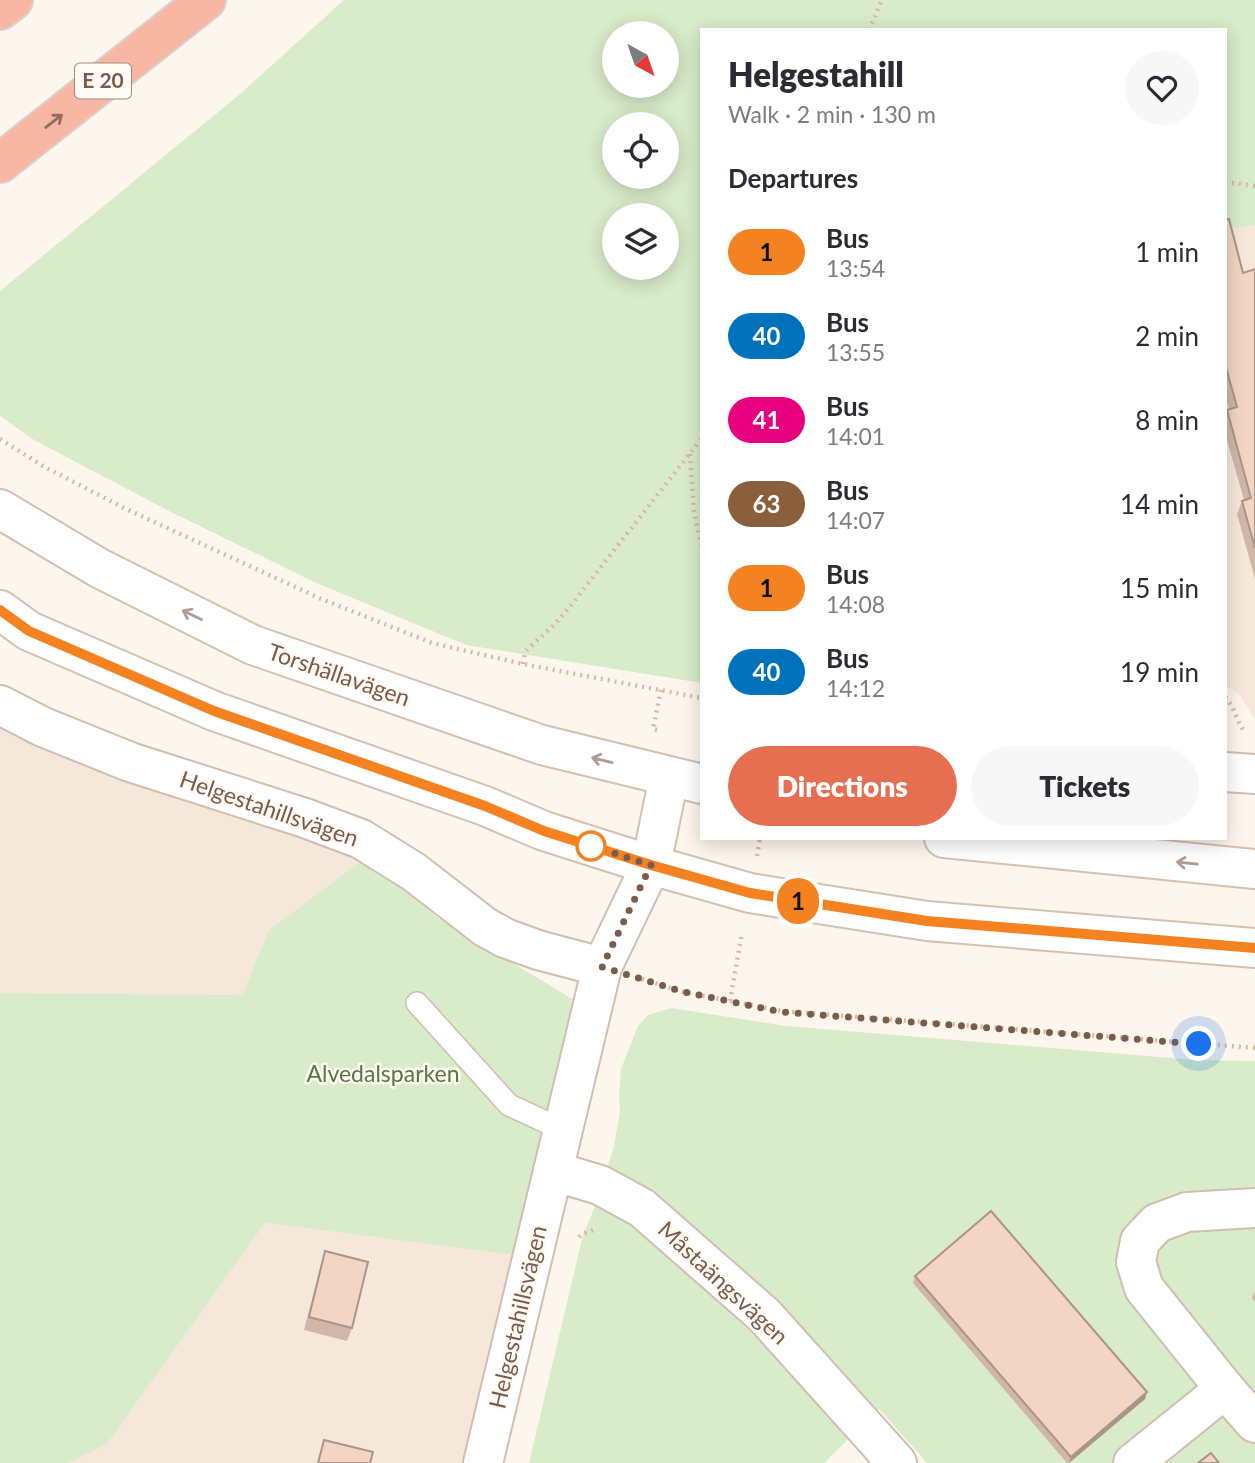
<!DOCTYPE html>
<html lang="en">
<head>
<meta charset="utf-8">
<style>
  :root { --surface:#fff; --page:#f7f7f7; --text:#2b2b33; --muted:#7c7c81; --accent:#e76f51 }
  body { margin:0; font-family:Lato,sans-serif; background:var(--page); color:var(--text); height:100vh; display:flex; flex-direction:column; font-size:26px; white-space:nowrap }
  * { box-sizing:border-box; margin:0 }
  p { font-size:23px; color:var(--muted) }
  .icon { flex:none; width:38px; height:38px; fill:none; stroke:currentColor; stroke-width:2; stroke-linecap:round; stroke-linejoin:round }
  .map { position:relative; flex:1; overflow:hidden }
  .drawer { position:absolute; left:700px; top:28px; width:527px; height:812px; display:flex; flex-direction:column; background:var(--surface); border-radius:0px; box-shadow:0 4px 18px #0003 }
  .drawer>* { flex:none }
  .badge { padding:0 14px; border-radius:23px; font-size:24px; line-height:46px }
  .needle { width:46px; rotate:140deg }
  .tools { position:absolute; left:602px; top:21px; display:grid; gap:14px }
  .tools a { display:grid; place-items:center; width:77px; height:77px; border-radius:50%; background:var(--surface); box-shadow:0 4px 18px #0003; font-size:35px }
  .you { position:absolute; width:35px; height:35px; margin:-18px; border:5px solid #fff; border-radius:50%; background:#1a73e8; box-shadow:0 0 0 10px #1a73e833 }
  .map>.badge { position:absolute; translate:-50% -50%; box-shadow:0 0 0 4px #fff }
  h2 { padding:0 28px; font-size:26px; line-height:63px }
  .round { display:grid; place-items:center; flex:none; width:74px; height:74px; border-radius:37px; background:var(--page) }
  .head { display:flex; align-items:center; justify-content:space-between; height:119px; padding:0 28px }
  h1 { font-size:33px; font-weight:800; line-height:52px }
  .action { display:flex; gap:14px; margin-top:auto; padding:14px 28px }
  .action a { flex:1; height:80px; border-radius:42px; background:var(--accent); color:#fff; font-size:28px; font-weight:800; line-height:80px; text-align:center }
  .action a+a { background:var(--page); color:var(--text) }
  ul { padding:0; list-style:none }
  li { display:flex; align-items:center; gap:21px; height:84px; padding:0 28px }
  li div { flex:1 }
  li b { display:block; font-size:26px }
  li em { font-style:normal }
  li .badge { min-width:77px; font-weight:700; text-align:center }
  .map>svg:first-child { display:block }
</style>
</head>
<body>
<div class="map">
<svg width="1255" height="1463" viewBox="0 0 1255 1463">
  <rect width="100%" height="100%" fill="#fdf6ec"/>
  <g fill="#f5e8da">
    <polygon points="1255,225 1255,720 1240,695 1225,685 1225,230"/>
    <polygon points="0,715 365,858 269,930 242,995 0,993"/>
    <polygon points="265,1223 514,1255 473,1463 69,1463 107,1444"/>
  </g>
  <g fill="#d8ecc9" fill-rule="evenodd">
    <path d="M344 0H1255V225L1225 230V30H702V683L466 645 314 582 169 511 34 440 0 416V291L240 94ZM614 33H667V86H614ZM614 124H667V177H614ZM614 215H667V268H614Z"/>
    <polygon points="365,858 438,918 579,1003 514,1255 265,1223 107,1444 69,1463 0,1463 0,993 242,995 269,930"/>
    <polygon points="672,1008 786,1026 1195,1060 1255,1061 1255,1463 927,1463 879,1409 824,1463 529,1463 583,1235 592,1214 614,1147 620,1110 619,1095 621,1069 638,1026 648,1015"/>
  </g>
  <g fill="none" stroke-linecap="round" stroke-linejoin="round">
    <g stroke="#d1beb0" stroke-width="24">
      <polyline id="lane" points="417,1003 509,1105 563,1130"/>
    </g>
    <g stroke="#d1beb0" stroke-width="42">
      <g id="street">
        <polyline points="0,705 43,727 130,762 305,818 361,839 414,872 485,927 505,938 538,950 602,967"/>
        <polyline points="1225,772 1255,774"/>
        <polyline points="553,1171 600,1185 642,1208 764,1315 897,1463"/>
        <polyline points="1255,1208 1187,1212 1157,1223 1140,1241 1136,1262 1144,1288 1225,1389 1255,1423"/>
        <polyline points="483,1463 602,967 651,865"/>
        <polyline points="1133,1463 1225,1389"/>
      </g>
    </g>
    <g stroke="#d6c0b0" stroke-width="42">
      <g id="secondary">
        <polyline points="0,509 99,568 253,645 542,745 702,784"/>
        <polyline points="0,610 29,631 214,711 485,806 544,831 651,865 750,893 927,921 1255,948"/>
        <polyline points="944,838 1255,869"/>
        <polyline points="651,865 669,777"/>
      </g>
    </g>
    <g stroke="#dad1cd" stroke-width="42">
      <g id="highway">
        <polyline points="0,10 13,0"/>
        <polyline points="0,163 206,0"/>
      </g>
    </g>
    <g stroke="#d9b8a5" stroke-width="4.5" stroke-dasharray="2 5" stroke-linecap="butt">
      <polyline points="869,30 882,0"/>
      <polyline points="1225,182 1255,186"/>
      <polyline points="0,439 43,466 124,508 319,598 432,643 523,664 702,698"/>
      <polyline points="690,454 694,513 702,547"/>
      <polyline points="523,664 525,652 530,647 555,624 568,609 702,438"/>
      <path d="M1225 697C1236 709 1237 724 1246 733"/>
      <polyline points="657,730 653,729 661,690"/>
      <polyline points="757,856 760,838"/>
      <polyline points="642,979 684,992 782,1011 1255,1048"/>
      <polyline points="730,1001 742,933"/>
      <polyline points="579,1237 582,1234 596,1229"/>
    </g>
    <use href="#lane" stroke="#fff" stroke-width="21"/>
    <use href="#street" stroke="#fff" stroke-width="38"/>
    <use href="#secondary" stroke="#fff" stroke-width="38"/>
    <use href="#highway" stroke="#f7b7a3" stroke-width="38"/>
  </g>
  <g fill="#d1b7a8">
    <polygon points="1225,220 1243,273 1255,269 1255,579 1237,514 1242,501 1244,500 1225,433 1225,415 1227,410 1229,409 1225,394"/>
    <polygon points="325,1251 352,1328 347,1341 304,1330 321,1265"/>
    <polygon points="915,1276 1147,1392 1145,1399 1069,1463 1067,1463 913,1283"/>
    <polygon points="1255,1291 1255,1302 1252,1298"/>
  </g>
  <polygon fill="#aa9588" points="1147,1392 1145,1399 1069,1463 1071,1457"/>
  <g fill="#f3d5c3" stroke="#aa9588" stroke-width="2">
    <polygon points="1229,219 1243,273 1255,269 1255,548 1242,501 1251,498 1227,410 1237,407 1225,364 1225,220"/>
    <polygon points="991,1211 1147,1392 1071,1457 915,1276"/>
    <polygon points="325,1251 368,1262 352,1328 309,1317"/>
    <polygon points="324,1440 373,1452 370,1463 318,1463"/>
    <polygon points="1211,1453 1219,1463 1198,1463"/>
  </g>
  <defs><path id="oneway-shaft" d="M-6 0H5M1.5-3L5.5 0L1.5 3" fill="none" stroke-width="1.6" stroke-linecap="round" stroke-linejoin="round" transform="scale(1.75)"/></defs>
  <use stroke="#936e5e" href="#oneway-shaft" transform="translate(54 121) rotate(-38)"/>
  <g stroke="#af9d94">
    <use href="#oneway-shaft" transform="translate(192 615) rotate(-154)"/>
    <use href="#oneway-shaft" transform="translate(602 760) rotate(-166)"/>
    <use href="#oneway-shaft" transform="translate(1187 863) rotate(-174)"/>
  </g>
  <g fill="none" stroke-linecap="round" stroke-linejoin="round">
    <g stroke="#fff" stroke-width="16">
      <polyline id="line" points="0,610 29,631 214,711 485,806 544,831 651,865 750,893 927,921 1255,948"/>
    </g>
    <use href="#line" stroke="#f58220" stroke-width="10"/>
    <polyline stroke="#7a5c4d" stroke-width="7" stroke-dasharray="0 12.6" points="591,846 651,865 602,967 684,992 782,1012 1199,1044"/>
  </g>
  <circle fill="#fff" stroke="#f58220" stroke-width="3.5" cx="591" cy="846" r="14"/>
  <g text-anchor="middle" stroke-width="5" stroke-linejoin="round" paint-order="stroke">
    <rect fill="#fffaf3" stroke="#a28b7f" stroke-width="2" x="75" y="63.5" width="56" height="35" rx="5"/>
    <g font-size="21" font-weight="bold" fill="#7a5c4d">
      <text x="103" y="88">E 20</text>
    </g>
    <g font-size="23" fill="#7a5c4d" stroke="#fffaf3">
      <text transform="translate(339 675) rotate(19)" y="8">Torshällavägen</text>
      <text transform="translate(269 809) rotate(19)" y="8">Helgestahillsvägen</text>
      <text transform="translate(723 1283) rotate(43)" y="8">Måstaängsvägen</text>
      <text transform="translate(518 1317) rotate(-77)" y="8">Helgestahillsvägen</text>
    </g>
    <g font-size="23" fill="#537a41" stroke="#fffaf3">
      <text x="383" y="1082">Alvedalsparken</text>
    </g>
  </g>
</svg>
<div class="tools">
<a><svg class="needle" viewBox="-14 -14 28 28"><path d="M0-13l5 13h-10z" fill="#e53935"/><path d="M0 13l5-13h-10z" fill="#7c7c81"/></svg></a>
<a><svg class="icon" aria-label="locate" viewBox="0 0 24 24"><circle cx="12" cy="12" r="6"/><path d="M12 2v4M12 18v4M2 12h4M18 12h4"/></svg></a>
<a><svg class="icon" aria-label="layers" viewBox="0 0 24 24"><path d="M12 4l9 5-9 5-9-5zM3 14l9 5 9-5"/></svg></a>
</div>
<div class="you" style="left:1199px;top:1044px"></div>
<b class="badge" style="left:798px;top:901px;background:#f58220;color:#111">1</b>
<section class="drawer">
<div class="head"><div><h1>Helgestahill</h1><p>Walk · 2 min · 130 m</p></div><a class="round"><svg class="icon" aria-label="heart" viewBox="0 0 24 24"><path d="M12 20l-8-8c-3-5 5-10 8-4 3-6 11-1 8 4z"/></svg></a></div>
<h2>Departures</h2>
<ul>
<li><span class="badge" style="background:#f58220;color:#111">1</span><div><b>Bus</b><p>13:54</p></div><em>1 min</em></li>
<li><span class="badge" style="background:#0072bc;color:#fff">40</span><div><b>Bus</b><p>13:55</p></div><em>2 min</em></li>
<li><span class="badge" style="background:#e6007e;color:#fff">41</span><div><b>Bus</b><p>14:01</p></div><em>8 min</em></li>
<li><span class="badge" style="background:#8b5e3c;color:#fff">63</span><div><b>Bus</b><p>14:07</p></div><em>14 min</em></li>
<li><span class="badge" style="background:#f58220;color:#111">1</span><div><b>Bus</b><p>14:08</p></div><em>15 min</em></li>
<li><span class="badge" style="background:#0072bc;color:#fff">40</span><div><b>Bus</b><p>14:12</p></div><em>19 min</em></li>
</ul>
<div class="action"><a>Directions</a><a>Tickets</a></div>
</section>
</div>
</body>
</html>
